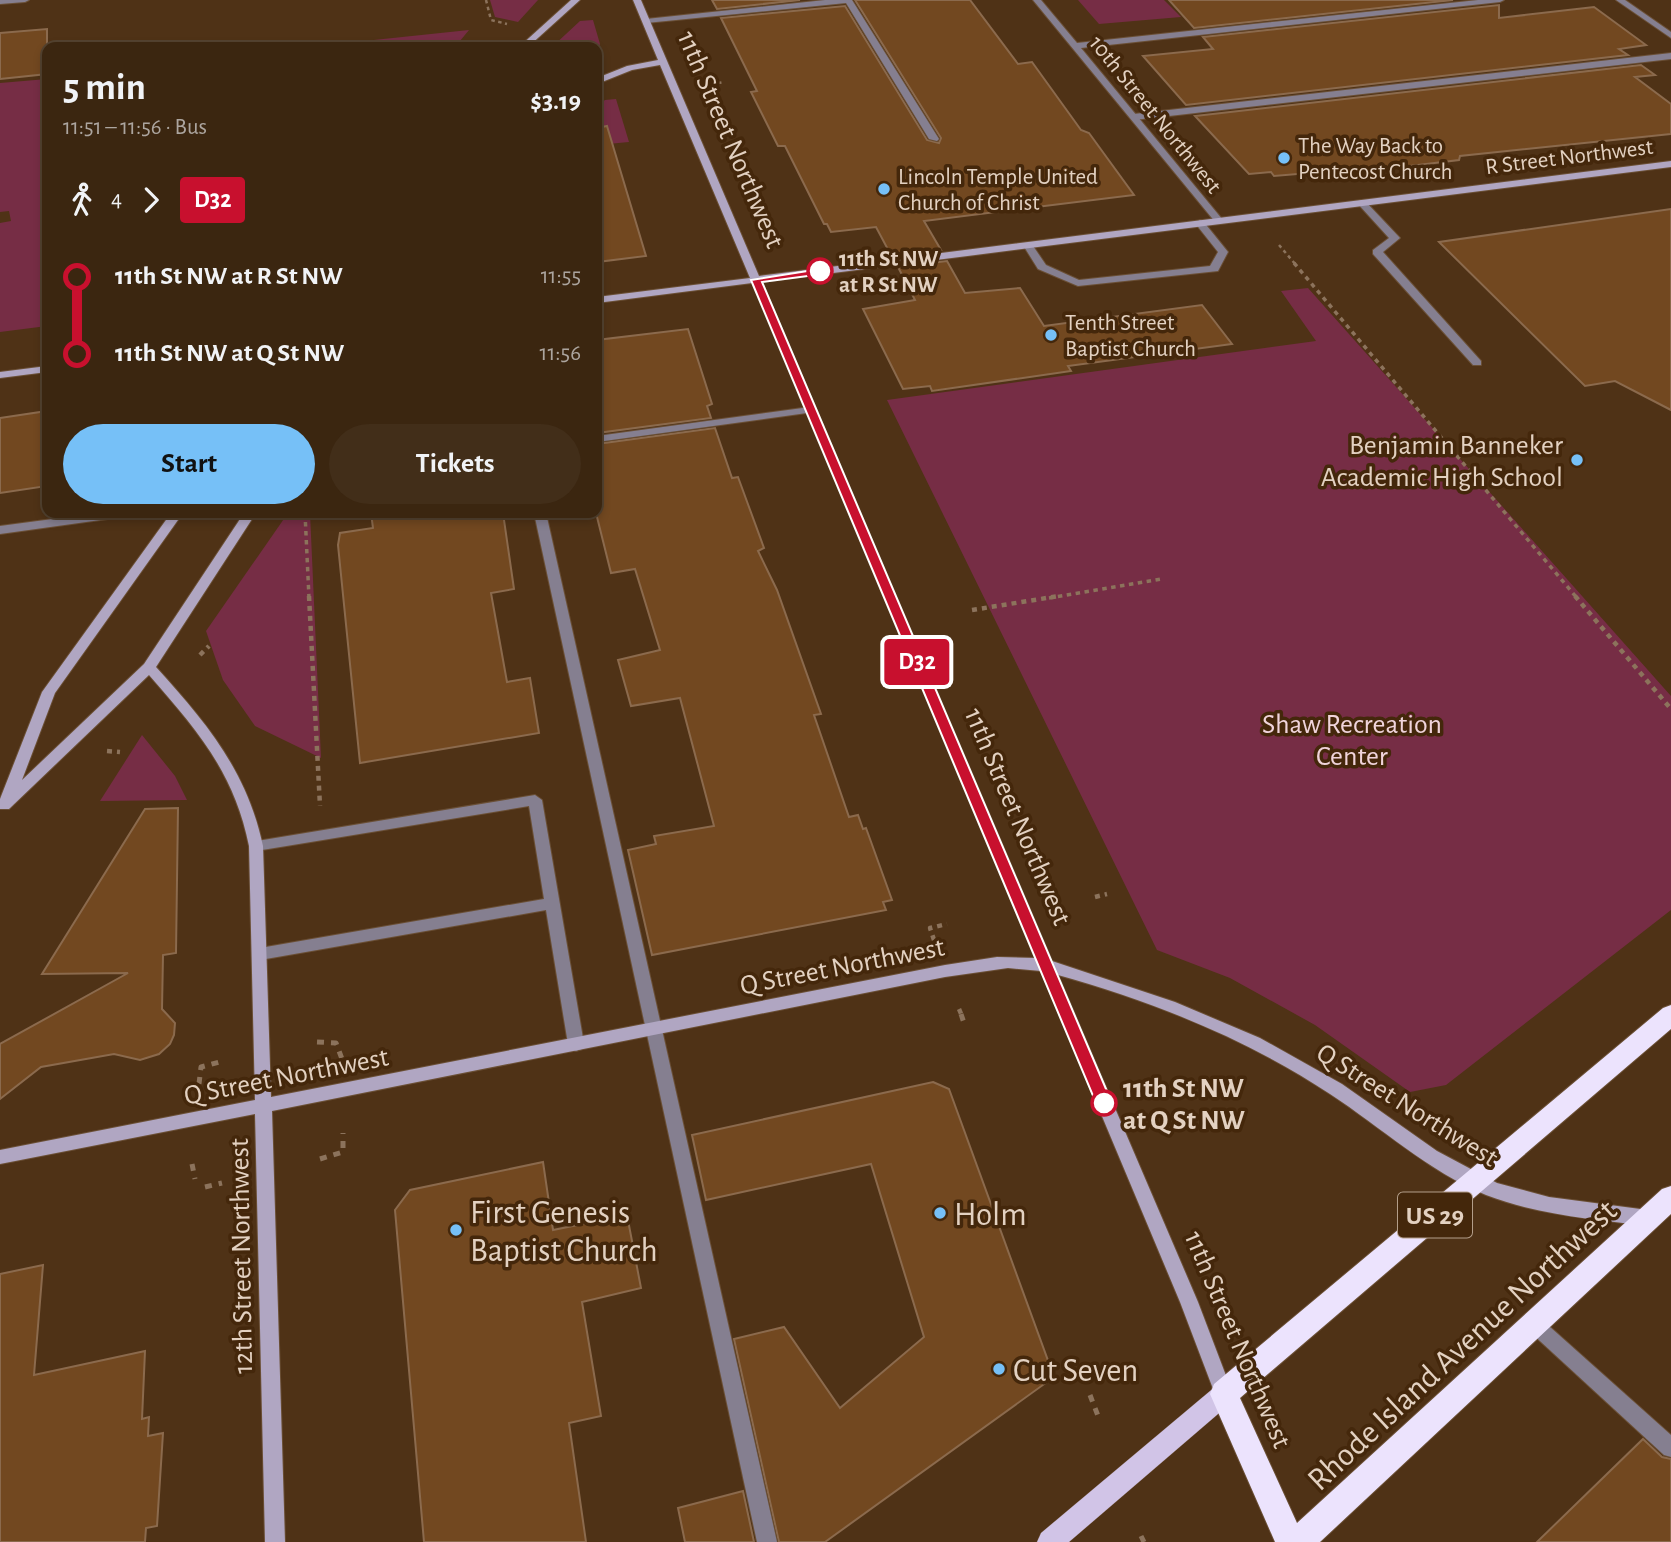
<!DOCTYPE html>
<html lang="en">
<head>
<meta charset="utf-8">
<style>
  :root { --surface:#3b2610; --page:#422e19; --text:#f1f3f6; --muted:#aca59f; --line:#544330; --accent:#76c0f7 }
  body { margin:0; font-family:"Alegreya Sans",sans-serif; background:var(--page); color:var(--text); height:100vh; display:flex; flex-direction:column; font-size:26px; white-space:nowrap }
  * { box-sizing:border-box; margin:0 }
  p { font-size:23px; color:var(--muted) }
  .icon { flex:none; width:38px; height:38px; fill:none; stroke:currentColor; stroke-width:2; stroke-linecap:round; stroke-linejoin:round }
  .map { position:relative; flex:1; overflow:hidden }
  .drawer { position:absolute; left:42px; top:42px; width:560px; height:476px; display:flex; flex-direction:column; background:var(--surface); border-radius:14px; box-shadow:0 4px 10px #0003,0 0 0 2px var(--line) }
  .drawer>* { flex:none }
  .badge { padding:0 14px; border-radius:5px; font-size:24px; line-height:46px }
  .map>.badge { position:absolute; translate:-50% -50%; box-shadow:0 0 0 4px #fff }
  .legs { display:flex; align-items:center; gap:10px; height:77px; padding:0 21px; font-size:23px }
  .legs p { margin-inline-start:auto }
  .overview { display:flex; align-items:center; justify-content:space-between; height:119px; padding:0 21px }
  h1 { font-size:38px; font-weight:700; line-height:52px }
  .cta { display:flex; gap:14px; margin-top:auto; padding:14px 21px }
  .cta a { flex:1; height:80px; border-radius:42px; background:var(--accent); color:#111; font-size:28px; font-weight:700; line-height:80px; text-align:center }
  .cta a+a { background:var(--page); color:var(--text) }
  ul { padding:0 21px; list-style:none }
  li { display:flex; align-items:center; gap:24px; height:77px; font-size:26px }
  li i { display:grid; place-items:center; width:10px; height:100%; margin:0 9px; background:currentColor }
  li i::after { content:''; width:18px; height:18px; margin:-9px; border:5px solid; border-radius:50%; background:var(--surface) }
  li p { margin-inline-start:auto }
  li:first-child i { background:linear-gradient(#0000 50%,currentColor 0) }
  li:last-child i { background:linear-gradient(currentColor 50%,#0000 0) }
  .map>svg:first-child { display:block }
</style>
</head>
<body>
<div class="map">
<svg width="1671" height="1542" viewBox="0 0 1671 1542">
  <rect width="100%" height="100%" fill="#4f3216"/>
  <g fill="#762d45">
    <polygon points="490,0 538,0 518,22 495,17"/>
    <polygon points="1078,0 1164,0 1181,17 1099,24"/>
    <polygon points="593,20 600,44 597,55 597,47 552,47 580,21"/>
    <polygon points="469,30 455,47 307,47"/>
    <polygon points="47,79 47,326 0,332 0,223 11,221 9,211 0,212 0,83"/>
    <polygon points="616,99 629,142 597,145 597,106 605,100"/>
    <polygon points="1308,288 1671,696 1671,910 1446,1085 1410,1092 1315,1025 1230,978 1157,950 887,400 1316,341 1281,291"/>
    <polygon points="288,513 310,513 321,758 255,726 223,680 206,631"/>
    <polygon points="142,735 175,776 187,800 100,801"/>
  </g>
  <g fill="#724820" stroke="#8b6a4d" stroke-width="2">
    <polygon points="712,0 800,0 717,9"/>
    <polygon points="855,0 970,0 1018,64 1032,62 1081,130 1089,133 1134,195 924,221 941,250 892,257 876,227 831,232 827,224 824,224 785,146 778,146 751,92 757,91 721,18 845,6 927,140 939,143 941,138"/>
    <polygon points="1169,0 1453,0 1194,28"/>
    <polygon points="1499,5 1499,18 1594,7 1646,45 1619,49 1628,55 1186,105 1143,56 1213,49 1203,37"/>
    <polygon points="47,29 47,74 0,79 0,33"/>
    <polygon points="1641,65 1655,75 1635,77 1671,104 1671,134 1460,156 1459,160 1360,172 1357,169 1274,176 1271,172 1249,174 1195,116"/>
    <polygon points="607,126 646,256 597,262 597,128"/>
    <polygon points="1671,209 1671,410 1615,381 1585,386 1439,242"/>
    <polygon points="947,261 965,293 1020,288 1044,326 1202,305 1232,344 1068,366 1071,371 932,391 930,386 903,389 863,309 915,300 898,267"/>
    <polygon points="688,329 712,404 707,406 711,418 597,433 597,340"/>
    <polygon points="47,411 47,486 0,493 0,418"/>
    <polygon points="715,428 732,478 738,477 764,548 758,551 777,590 821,714 814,715 849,817 858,815 863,829 866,828 892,900 883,902 886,910 652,955 628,850 656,844 654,836 714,826 680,698 631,706 618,660 660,650 635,569 611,573 596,513 597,444"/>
    <polygon points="371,513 503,513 514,589 491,593 507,682 530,678 539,733 360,763 338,545 340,533 373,528"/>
    <polygon points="178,808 176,953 163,955 162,1009 175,1023 174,1035 170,1044 159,1054 140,1060 114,1054 41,1067 0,1099 0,1044 128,973 42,974 145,809"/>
    <polygon points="933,1082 949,1089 1054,1377 825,1542 779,1542 734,1339 784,1327 840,1408 924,1337 871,1164 706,1200 692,1135"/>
    <polygon points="543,1162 553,1230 627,1215 641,1288 582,1302 601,1416 569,1423 586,1542 424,1542 395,1210 410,1190"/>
    <polygon points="43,1265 34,1375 145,1351 142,1419 149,1417 148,1436 163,1433 157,1526 146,1528 145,1542 0,1542 0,1274"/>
    <polygon points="1643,1439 1662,1457 1671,1459 1671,1542 1537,1542"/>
    <polygon points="743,1491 754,1542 685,1542 678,1508"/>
  </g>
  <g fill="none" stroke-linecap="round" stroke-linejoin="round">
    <g stroke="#6a4f35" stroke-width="2">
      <g id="lane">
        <polygon points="825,0 852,0 939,139 937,141 929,139 846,3 646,23 642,21 646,19"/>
        <polygon points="1616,0 1625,0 1671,32 1671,38"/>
        <polygon points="1671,53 1671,59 1134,120 1130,117 1134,114"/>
        <polygon points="1362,200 1365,201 1400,238 1383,252 1481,361 1481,365 1473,365 1373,254 1373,250 1389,238 1359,205 1359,201"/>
        <polygon points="1200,220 1203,221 1228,252 1218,271 1078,286 1038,269 1023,245 1031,243 1046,265 1079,280 1210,266 1218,252 1195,223"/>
        <polygon points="810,407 814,408 814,412 597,442 597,436"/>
        <polygon points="98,513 128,513 122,517 0,534 0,526"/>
        <polygon points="534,513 546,513 777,1542 757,1542"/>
        <polygon points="535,795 542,800 584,1044 582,1049 576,1051 570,1049 568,1044 546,910 260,960 255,958 252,954 255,950 260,948 544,899 529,806 256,851 251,850 249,846 251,842"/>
        <polygon points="1534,1316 1540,1318 1671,1435 1671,1457 1664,1455 1528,1330 1525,1324 1528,1318"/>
      </g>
    </g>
    <g stroke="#6a4f35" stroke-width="2">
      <g id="street">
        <polygon points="0,0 29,0 25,2 0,4"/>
        <polygon points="1033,0 1041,0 1077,43 1478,0 1504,0 1500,2 1081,48 1222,219 1222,223 1216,223"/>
      </g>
    </g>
    <g stroke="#6a4f35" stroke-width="2">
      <g id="secondary">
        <polygon points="571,0 580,0 528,47 519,47"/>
        <path d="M633 0H641L759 276 1671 161V167L762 282 1052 961 1175 1002 1260 1038 1342 1084 1437 1151 1497 1183 1549 1197 1648 1210 1654 1213 1657 1218 1654 1223 1648 1226C1594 1219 1538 1215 1486 1195 1428 1171 1382 1128 1330 1094 1249 1040 1152 1001 1058 975L1198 1302 1233 1394 1231 1400 1224 1403 1217 1400 1215 1394 1180 1302 1041 971 1008 968 945 977 272 1111 285 1542H265L255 1114 0 1164V1150L255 1100 249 846C234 772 197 730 149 675L9 809H0V799L42 692 171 513H183L55 693 22 780 144 664 244 513H256L156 667C206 722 247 771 263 846L271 1097 945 965 997 957 1035 958 752 283 597 303V297L750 278 660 65 632 70 597 84V78L627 66 658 60Z"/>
        <polygon points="47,366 47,372 0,378 0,372"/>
      </g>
    </g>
    <g stroke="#6a4f35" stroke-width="1">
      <polygon id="primary" points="1224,1383 1232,1386 1236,1394 1232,1402 1069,1542 1037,1542 1041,1533 1216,1386"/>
    </g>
    <g stroke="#6a4f35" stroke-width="2">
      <polygon id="highway" points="1671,1005 1671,1029 1240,1398 1297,1523 1662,1189 1671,1186 1671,1214 1320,1542 1275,1542 1210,1394 1214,1384 1663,1008"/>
    </g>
    <g stroke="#8c735c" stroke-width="2.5" stroke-dasharray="3.5 3.5" stroke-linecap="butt">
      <polyline points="486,0 491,20 507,24"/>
      <polyline points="718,83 724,82"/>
      <polyline points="1279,245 1296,265"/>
    </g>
    <g stroke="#8c735c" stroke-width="3.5" stroke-dasharray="4.5 4.5" stroke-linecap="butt">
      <polyline points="1294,263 1577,598"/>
      <polyline points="305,513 309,598"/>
      <polyline points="1049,598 1162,579"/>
    </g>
    <g stroke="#8c735c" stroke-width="4.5" stroke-dasharray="5 5" stroke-linecap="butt">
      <polyline points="309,596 320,806"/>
      <polyline points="1575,596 1671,709"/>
      <polyline points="972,610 1059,596"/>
      <polyline points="200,655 209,646"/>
      <polyline points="107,751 120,752"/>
      <polyline points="1095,897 1107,894"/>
      <polyline points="934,940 930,928 947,924"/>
      <polyline points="959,1009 962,1016"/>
    </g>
    <g stroke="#8c735c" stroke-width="5" stroke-dasharray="7 7" stroke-linecap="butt">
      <polyline points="961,1014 964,1023"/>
      <polyline points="317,1042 336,1043 342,1059"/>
      <polyline points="199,1084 201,1067 223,1061"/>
      <polyline points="320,1159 343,1152 343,1133"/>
      <polyline points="192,1164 195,1179"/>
      <polyline points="205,1187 222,1183"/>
      <polyline points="1097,1378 1117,1360"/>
      <polyline points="1090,1395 1100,1421"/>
      <polyline points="1141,1536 1144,1542"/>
    </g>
    <use href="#lane" fill="#857f90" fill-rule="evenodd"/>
    <use href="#street" fill="#857f90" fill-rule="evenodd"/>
    <use href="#secondary" fill="#b0a6c2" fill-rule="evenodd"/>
    <use href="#primary" fill="#d1c4e7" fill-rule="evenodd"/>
    <use href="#highway" fill="#ece3fd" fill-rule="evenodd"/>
  </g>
  <polygon fill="#c8102e" stroke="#fff" stroke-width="2" points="820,269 823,274 762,282 1112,1103 1104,1110 1096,1103 751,280"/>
  <g fill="#76c0f7" stroke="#44270b" stroke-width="2.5">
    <circle cx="1284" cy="158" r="7"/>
    <circle cx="884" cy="189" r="7"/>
    <circle cx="1051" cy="335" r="7"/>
    <circle cx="1577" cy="460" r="7"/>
    <circle cx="940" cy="1213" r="7"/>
    <circle cx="456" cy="1230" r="7"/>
    <circle cx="999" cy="1369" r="7"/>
  </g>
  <g fill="#fff" stroke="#c8102e" stroke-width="3.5">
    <circle cx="820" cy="271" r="12"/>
    <circle cx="1104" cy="1103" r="12"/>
  </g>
  <g text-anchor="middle" stroke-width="7" stroke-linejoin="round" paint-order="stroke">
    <g font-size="23" fill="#e3d1c1" stroke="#44270b">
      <text transform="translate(1156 114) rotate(51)" y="8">10th Street Northwest</text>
      <text transform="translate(1569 156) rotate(-7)" y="8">R Street Northwest</text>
    </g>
    <g font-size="23" fill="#e3d1c1" stroke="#44270b" text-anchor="start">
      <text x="1298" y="153">The Way Back to<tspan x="1298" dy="26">Pentecost Church</tspan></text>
      <text x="898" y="184">Lincoln Temple United<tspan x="898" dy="26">Church of Christ</tspan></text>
      <text x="1065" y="330">Tenth Street<tspan x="1065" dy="26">Baptist Church</tspan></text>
    </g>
    <g font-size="23" font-weight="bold" fill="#e3d1c1" stroke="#44270b" text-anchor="start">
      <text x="839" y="266">11th St NW<tspan x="839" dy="26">at R St NW</tspan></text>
    </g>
    <rect fill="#44270b" stroke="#b39e8a" stroke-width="2" x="1398" y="1192.5" width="74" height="45" rx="5"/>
    <g font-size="26" font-weight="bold" fill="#e3d1c1">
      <text x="1435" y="1224">US 29</text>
    </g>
    <g font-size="28" fill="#e3d1c1" stroke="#44270b">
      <text transform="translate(732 139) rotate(67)" y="10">11th Street Northwest</text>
      <text transform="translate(1019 816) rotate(67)" y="10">11th Street Northwest</text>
      <text transform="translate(842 965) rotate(-11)" y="10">Q Street Northwest</text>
      <text transform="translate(286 1075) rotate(-11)" y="10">Q Street Northwest</text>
      <text transform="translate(1408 1104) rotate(32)" y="10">Q Street Northwest</text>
      <text transform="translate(240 1256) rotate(-91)" y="10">12th Street Northwest</text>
      <text transform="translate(1239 1339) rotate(67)" y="10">11th Street Northwest</text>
    </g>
    <g font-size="28" fill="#e3d1c1" stroke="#44270b" text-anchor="end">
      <text x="1563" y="454">Benjamin Banneker<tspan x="1563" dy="32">Academic High School</tspan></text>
    </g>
    <g font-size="28" fill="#f0d4db" stroke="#44270b">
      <text x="1352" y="733">Shaw Recreation<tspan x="1352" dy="32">Center</tspan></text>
    </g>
    <g font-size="28" font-weight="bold" fill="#e3d1c1" stroke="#44270b" text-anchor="start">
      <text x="1123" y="1097">11th St NW<tspan x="1123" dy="32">at Q St NW</tspan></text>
    </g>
    <g font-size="33" fill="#e3d1c1" stroke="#44270b" text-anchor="start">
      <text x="470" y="1223">First Genesis<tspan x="470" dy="38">Baptist Church</tspan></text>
      <text x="954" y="1225">Holm</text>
      <text x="1013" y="1381">Cut Seven</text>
    </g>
    <g font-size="33" fill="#e3d1c1" stroke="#44270b">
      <text transform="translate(1461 1344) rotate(-43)" y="12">Rhode Island Avenue Northwest</text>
    </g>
  </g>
</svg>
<b class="badge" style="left:917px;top:662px;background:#c8102e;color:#fff">D32</b>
<section class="drawer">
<div class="overview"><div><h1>5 min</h1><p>11:51 – 11:56 · Bus</p></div><b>$3.19</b></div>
<div class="legs"><svg class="icon" aria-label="walk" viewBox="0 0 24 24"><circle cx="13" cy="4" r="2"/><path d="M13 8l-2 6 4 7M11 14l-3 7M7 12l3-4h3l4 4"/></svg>4<svg class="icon" aria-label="forward" viewBox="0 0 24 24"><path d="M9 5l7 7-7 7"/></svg><b class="badge" style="background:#c8102e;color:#fff">D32</b></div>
<ul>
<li><i style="color:#c8102e"></i><b>11th St NW at R St NW</b><p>11:55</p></li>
<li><i style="color:#c8102e"></i><b>11th St NW at Q St NW</b><p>11:56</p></li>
</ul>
<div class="cta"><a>Start</a><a>Tickets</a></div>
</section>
</div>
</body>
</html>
